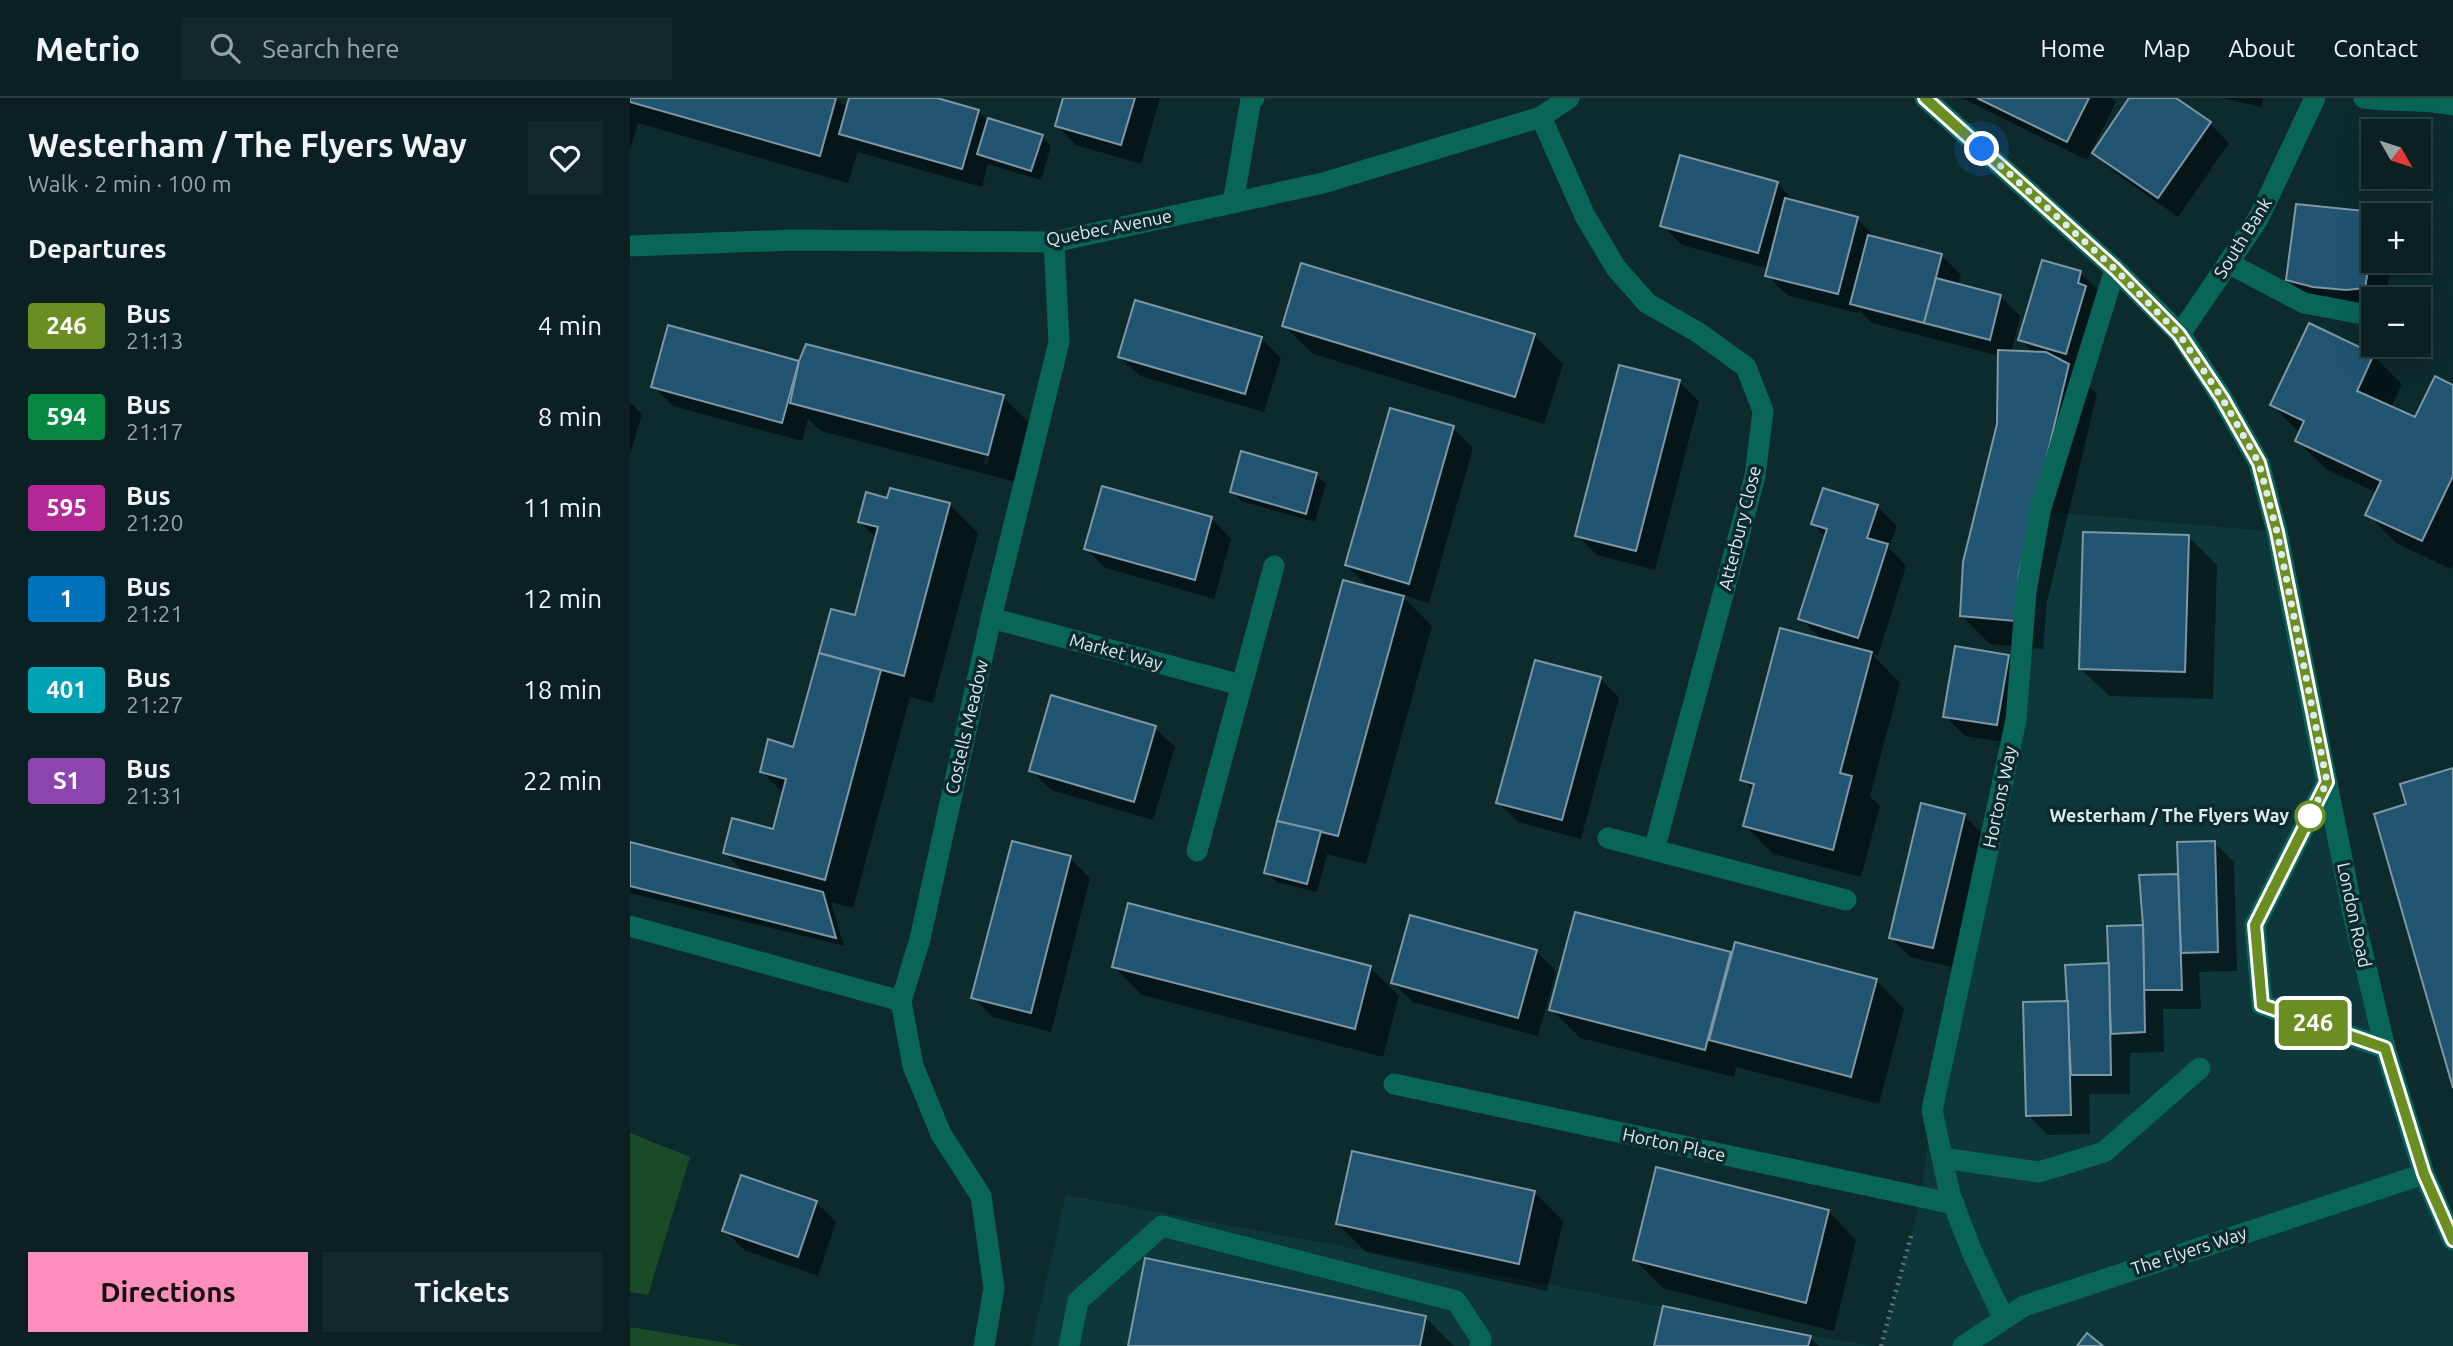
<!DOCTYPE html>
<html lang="en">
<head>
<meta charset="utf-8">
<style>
  :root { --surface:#0a2022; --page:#13282a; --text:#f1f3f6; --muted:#99a3a5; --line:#2a3e40; --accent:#fe8ebc }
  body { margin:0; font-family:Ubuntu,sans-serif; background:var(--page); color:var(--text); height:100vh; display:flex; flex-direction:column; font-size:26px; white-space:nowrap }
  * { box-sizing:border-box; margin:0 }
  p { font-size:23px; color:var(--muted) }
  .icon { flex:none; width:38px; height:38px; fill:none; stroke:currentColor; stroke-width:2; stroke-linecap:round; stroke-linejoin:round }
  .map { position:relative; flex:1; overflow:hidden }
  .sheet { display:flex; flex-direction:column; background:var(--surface); width:630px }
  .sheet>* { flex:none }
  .badge { padding:0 14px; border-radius:5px; font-size:24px; line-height:46px }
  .needle { width:46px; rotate:129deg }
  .fabs { position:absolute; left:1731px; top:21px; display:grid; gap:14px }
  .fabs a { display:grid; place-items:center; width:70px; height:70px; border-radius:0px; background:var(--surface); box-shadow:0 7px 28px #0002,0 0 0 2px var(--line); font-size:35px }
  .you { position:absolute; width:35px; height:35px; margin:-18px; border:5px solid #fff; border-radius:50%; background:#1a73e8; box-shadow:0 0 0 10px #1a73e833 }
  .map>.badge { position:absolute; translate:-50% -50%; box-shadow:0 0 0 4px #fff }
  h2 { padding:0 28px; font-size:26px; line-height:63px }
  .round { display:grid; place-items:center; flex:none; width:74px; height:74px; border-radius:0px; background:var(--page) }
  .overview { display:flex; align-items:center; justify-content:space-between; height:119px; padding:0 28px }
  h1 { font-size:33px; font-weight:600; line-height:52px }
  .action { display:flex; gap:14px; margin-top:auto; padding:14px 28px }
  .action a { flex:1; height:80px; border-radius:0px; background:var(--accent); color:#111; font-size:28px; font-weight:600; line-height:80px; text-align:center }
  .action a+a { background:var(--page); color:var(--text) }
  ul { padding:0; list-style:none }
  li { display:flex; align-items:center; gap:21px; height:91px; padding:0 28px }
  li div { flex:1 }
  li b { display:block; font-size:26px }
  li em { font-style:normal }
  li .badge { min-width:77px; font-weight:700; text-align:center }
  header { display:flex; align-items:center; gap:42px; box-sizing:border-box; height:98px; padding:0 35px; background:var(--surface); border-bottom:2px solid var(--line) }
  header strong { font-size:33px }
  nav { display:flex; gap:38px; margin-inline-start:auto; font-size:24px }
  .search { width:490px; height:63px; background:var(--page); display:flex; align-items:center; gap:18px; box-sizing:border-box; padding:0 24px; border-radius:0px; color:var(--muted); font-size:26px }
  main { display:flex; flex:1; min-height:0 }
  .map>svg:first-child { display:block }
</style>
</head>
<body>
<header>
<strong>Metrio</strong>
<div class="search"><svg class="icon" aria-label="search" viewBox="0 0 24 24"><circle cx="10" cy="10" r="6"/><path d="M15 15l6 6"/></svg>Search here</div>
<nav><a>Home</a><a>Map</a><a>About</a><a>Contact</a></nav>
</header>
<main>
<section class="sheet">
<div class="overview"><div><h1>Westerham / The Flyers Way</h1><p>Walk · 2 min · 100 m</p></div><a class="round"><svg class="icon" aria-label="heart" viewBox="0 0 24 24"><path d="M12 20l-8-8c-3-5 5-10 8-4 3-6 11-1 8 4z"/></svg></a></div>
<h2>Departures</h2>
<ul>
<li><span class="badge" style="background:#6b8e23;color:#fff">246</span><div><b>Bus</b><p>21:13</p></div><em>4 min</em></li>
<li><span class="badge" style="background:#068843;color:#fff">594</span><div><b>Bus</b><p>21:17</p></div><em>8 min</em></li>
<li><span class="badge" style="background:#b32895;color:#fff">595</span><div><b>Bus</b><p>21:20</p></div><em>11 min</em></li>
<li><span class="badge" style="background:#0072bc;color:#fff">1</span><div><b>Bus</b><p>21:21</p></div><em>12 min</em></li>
<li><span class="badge" style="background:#00a3b4;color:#fff">401</span><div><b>Bus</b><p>21:27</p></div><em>18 min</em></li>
<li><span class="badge" style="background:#8e44ad;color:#fff">S1</span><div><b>Bus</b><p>21:31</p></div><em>22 min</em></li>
</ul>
<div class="action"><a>Directions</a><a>Tickets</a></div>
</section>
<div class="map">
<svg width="1823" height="1248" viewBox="0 0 1823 1248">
  <rect width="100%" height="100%" fill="#0d2a2d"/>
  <g fill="#0e373c">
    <polygon points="1410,413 1647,434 1794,1076 1823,1130 1823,1248 1251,1248 1291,1101 1302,1011 1386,622"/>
    <polygon points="436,1097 926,1188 1181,1238 1246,1248 401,1248"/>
  </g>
  <g fill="#1a4a26">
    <polygon points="0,1035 60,1059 18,1197 0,1194"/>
    <polygon points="0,1229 114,1248 0,1248"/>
  </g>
  <g fill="#0007" fill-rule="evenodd">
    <polygon points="0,0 207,0 218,11 221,0 300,0 348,13 359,24 412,38 421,48 411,82 358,66 352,89 231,55 228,52 218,85 8,25 0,51"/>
    <polygon points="435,0 530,0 511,66 446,47 427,28"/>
    <polygon points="1332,0 1482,0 1486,4 1457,62"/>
    <polygon points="1501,0 1543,0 1579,25 1599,45 1548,119 1484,74 1464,55"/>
    <polygon points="1592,0 1633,0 1631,9"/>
    <polygon points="1147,85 1166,105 1227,121 1247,141 1311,157 1331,177 1328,187 1370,198 1390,218 1381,255 1403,255 1390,241 1450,175 1470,194 1456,275 1441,271 1467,296 1417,504 1413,551 1360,546 1331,517 1369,326 1370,258 1242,225 1229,212 1228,215 1157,197 1137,177 1139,171 1052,147 1032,127"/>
    <polygon points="1667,108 1755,117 1743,117 1743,163 1778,163 1776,175 1760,173 1756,201 1743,201 1743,211 1677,201 1657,181"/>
    <polygon points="654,228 904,237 933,266 914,326 683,256"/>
    <path d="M39 229 169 264 373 299 401 327 386 384 191 333 178 321 172 343 43 308 23 288ZM367 316H370L357 366 354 365Z"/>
    <polygon points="631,240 651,260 634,314 510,278 490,259"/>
    <polygon points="1743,257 1772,286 1761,310 1786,322 1823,289 1823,467 1821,471 1766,445 1738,416 1747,395 1696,371 1667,343 1670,335 1642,307"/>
    <polygon points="1049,284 1069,303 1025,472 967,457 947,437"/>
    <polygon points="0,304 12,316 0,356"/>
    <polygon points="823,330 843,350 799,505 770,496 802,528 736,766 697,756 687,794 646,784 636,774 741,491 716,467"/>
    <polygon points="686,377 696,386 685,424 611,403 602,393"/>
    <polygon points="473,390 582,421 601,441 584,501 476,470 456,451"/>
    <polygon points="261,392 320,407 348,435 303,605 280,599 223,810 201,804 214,848 0,795 0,746 117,777 95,755 144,733 154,696 132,674 164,651 202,513 226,519 247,441 230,424 259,402"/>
    <polygon points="1247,408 1267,428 1259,450 1276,468 1248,558 1242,556 1270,585 1240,698 1250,708 1231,779 1143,756 1115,727 1124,693 1112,681 1193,543 1170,520 1196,439 1183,426"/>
    <polygon points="1558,438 1587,467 1583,601 1479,598 1450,570"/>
    <polygon points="1378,559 1398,579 1386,646 1335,638 1315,618"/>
    <polygon points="970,580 989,600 951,741 888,724 868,704"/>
    <polygon points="525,630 545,649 523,722 421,692 401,672"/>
    <polygon points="1334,718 1354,737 1322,869 1280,859 1260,839"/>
    <polygon points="1584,744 1604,764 1607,873 1569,874 1571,911 1533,911 1534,954 1500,955 1500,996 1459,996 1460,1036 1418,1037 1398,1017 1440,905 1481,866 1515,828 1511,779 1550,778"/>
    <polygon points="440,760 460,780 421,934 363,919 343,900"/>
    <polygon points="946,816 1103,857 1246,882 1274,911 1249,1006 1106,969 1104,979 950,940 921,911"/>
    <polygon points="906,853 926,873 908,938 783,904 763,885"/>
    <polygon points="484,869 740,869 769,898 753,959 512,897"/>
    <polygon points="904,1094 933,1123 917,1193 736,1154 708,1126"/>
    <polygon points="186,1104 206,1124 188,1178 114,1152 94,1132"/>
    <polygon points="1198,1113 1226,1142 1204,1233 1033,1190 1005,1162"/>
    <polygon points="795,1219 824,1248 499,1248"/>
    <polygon points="1180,1239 1189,1248 1026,1248"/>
  </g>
  <g fill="#215471" stroke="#7f96a5" stroke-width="2">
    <polygon points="0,0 206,0 190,58 0,4"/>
    <polygon points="219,0 307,0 349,12 332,71 209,36"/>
    <polygon points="433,0 505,0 491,47 425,28"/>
    <polygon points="1347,0 1459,0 1437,44"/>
    <polygon points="1499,0 1546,0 1581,24 1528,100 1462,55"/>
    <polygon points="358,20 413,37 401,73 347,56"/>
    <polygon points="1050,57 1148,84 1128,155 1030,128"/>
    <polygon points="1155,100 1228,119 1208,196 1135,178"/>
    <polygon points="1666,106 1764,116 1743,117 1743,154 1741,154 1735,190 1716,192 1683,189 1656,182"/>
    <polygon points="1238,137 1312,156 1294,225 1220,206"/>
    <polygon points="1412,162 1451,173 1448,185 1456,188 1436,256 1388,242"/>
    <polygon points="671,165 905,236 885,299 652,228"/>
    <polygon points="1306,180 1371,197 1360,242 1294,225"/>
    <polygon points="505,202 632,239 615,296 488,259"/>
    <polygon points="1679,225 1744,256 1727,293 1785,319 1805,278 1823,287 1823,378 1792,443 1735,417 1751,383 1665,343 1674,323 1640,307"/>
    <polygon points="38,227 169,263 152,325 21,289"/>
    <polygon points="176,246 374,297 358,357 160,305 169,263"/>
    <polygon points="1368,252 1416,254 1439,266 1389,475 1385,523 1330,518 1333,464 1367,326"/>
    <polygon points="989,267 1050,282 1006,453 945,438"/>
    <polygon points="760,310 824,328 779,486 715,467"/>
    <polygon points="611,353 687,375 676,416 600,394"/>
    <polygon points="472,388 582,419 565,482 454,451"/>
    <polygon points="260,390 320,405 274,578 189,555 201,511 225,517 248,429 228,424 236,394 257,400"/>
    <polygon points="1193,390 1248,407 1237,440 1258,446 1228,540 1168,521 1197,431 1181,426"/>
    <polygon points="1453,434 1559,437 1555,574 1449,571"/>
    <polygon points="713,482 774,498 708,738 647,723"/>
    <polygon points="1150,530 1242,554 1210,675 1222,678 1203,752 1113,728 1124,686 1110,682"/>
    <polygon points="1325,548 1379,557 1367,627 1313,619"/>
    <polygon points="189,555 251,572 195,782 93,755 102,720 143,731 156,681 130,674 138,641 163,649"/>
    <polygon points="905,562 971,579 932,722 866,705"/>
    <polygon points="421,597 526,628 504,704 399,673"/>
    <polygon points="1823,670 1823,990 1744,716 1776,706 1770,686"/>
    <polygon points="1291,705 1335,716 1303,850 1259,840"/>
    <polygon points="647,723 691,733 677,786 634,775"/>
    <polygon points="382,743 441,758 401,915 341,900"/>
    <polygon points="1585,743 1588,854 1551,855 1547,744"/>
    <polygon points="0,744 193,794 206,840 0,788"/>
    <polygon points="1548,776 1552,892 1514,892 1513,827 1509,777"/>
    <polygon points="498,805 741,868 725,931 482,869"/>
    <polygon points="945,814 1101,854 1075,952 919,912"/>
    <polygon points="780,817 907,852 888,920 761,885"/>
    <polygon points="1513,827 1515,934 1481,936 1477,828"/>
    <polygon points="1105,844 1247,881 1221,979 1079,942"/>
    <polygon points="1479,865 1481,977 1441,977 1435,867"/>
    <polygon points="1438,903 1441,1017 1396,1018 1393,904"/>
    <polygon points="722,1053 905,1093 889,1166 706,1126"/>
    <polygon points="1026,1069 1199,1112 1176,1205 1003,1162"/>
    <polygon points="111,1077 187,1103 168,1159 92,1133"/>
    <polygon points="515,1160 796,1218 790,1248 498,1248"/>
    <polygon points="1033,1208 1181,1238 1178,1248 1024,1248"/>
    <polygon points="1457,1235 1473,1248 1447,1248"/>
  </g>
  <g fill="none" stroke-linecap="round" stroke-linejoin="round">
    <polyline stroke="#5d7577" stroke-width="4.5" stroke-dasharray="2 5" stroke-linecap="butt" points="1251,1248 1282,1134"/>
    <g stroke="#086557" stroke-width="21">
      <polyline points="1295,0 1485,171 1550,236 1592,300 1629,365 1647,434 1722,811 1755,950 1794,1076 1823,1142"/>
      <path d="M1734 0C1764 4 1794 1 1823 7"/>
      <polyline points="911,19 955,118 986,170 1017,205 1069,235 1116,269 1133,313 1125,378 1024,752"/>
      <polyline points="603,105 621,1 624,0"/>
      <polyline points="0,148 163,142 424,144 693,85 911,19 939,0"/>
      <polyline points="1598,165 1674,205 1743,218"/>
      <polyline points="1550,236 1628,121 1685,0"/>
      <polyline points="361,520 611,587"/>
      <polyline points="1697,684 1625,827 1632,907 1755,950"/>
      <polyline points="978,740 1216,802"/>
      <polyline points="567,753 644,468"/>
      <polyline points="0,828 271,903"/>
      <polyline points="764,986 1324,1106"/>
      <polyline points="1313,1060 1409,1074 1474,1054 1570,970"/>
      <polyline points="1374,1221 1342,1154 1320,1097 1302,1012 1386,622 1396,494 1410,413 1485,171"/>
      <polyline points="354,1248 364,1190 351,1098 311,1036 283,968 271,903 290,841 361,520 429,244 424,144"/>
      <polyline points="439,1248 448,1203 532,1128 826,1203 851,1241 850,1248"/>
      <polyline points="1333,1248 1394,1208 1794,1076"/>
    </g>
  </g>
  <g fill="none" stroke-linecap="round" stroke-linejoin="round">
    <g stroke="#fff" stroke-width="16">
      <polyline id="line" points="1295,0 1485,171 1549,236 1592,300 1629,365 1647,434 1697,684 1625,827 1632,907 1755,950 1794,1076 1823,1142"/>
    </g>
    <use href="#line" stroke="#6b8e23" stroke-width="10"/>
    <polyline stroke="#dcecee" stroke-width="7" stroke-dasharray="0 12.6" points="1352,51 1485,171 1549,236 1592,300 1629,365 1647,434 1697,684 1680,718"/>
  </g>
  <circle fill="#fff" stroke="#6b8e23" stroke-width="3.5" cx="1680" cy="718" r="14"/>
  <g text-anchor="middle" stroke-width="7" stroke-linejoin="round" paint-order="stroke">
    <g font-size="18" fill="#dcecee" stroke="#0d2a2d">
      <text transform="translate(479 130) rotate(-11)" y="6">Quebec Avenue</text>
      <text transform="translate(1613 140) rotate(-58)" y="6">South Bank</text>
      <text transform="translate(1110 430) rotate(-76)" y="6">Atterbury Close</text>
      <text transform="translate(486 554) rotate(15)" y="6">Market Way</text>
      <text transform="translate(337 629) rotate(-77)" y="6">Costells Meadow</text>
      <text transform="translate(1370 699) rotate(-78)" y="6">Hortons Way</text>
      <text transform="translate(1724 817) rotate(78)" y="6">London Road</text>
      <text transform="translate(1044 1047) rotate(12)" y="6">Horton Place</text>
      <text transform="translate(1559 1153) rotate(-18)" y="6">The Flyers Way</text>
    </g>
    <g font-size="18" font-weight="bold" fill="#dcecee" stroke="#0d2a2d" text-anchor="end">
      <text x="1659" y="724">Westerham / The Flyers Way</text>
    </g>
  </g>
</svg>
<div class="fabs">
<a><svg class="needle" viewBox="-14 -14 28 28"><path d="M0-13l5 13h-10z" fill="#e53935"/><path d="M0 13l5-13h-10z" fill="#99a3a5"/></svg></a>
<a>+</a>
<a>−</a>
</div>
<div class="you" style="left:1352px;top:51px"></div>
<b class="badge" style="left:1683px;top:925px;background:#6b8e23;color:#fff">246</b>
</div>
</main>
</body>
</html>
